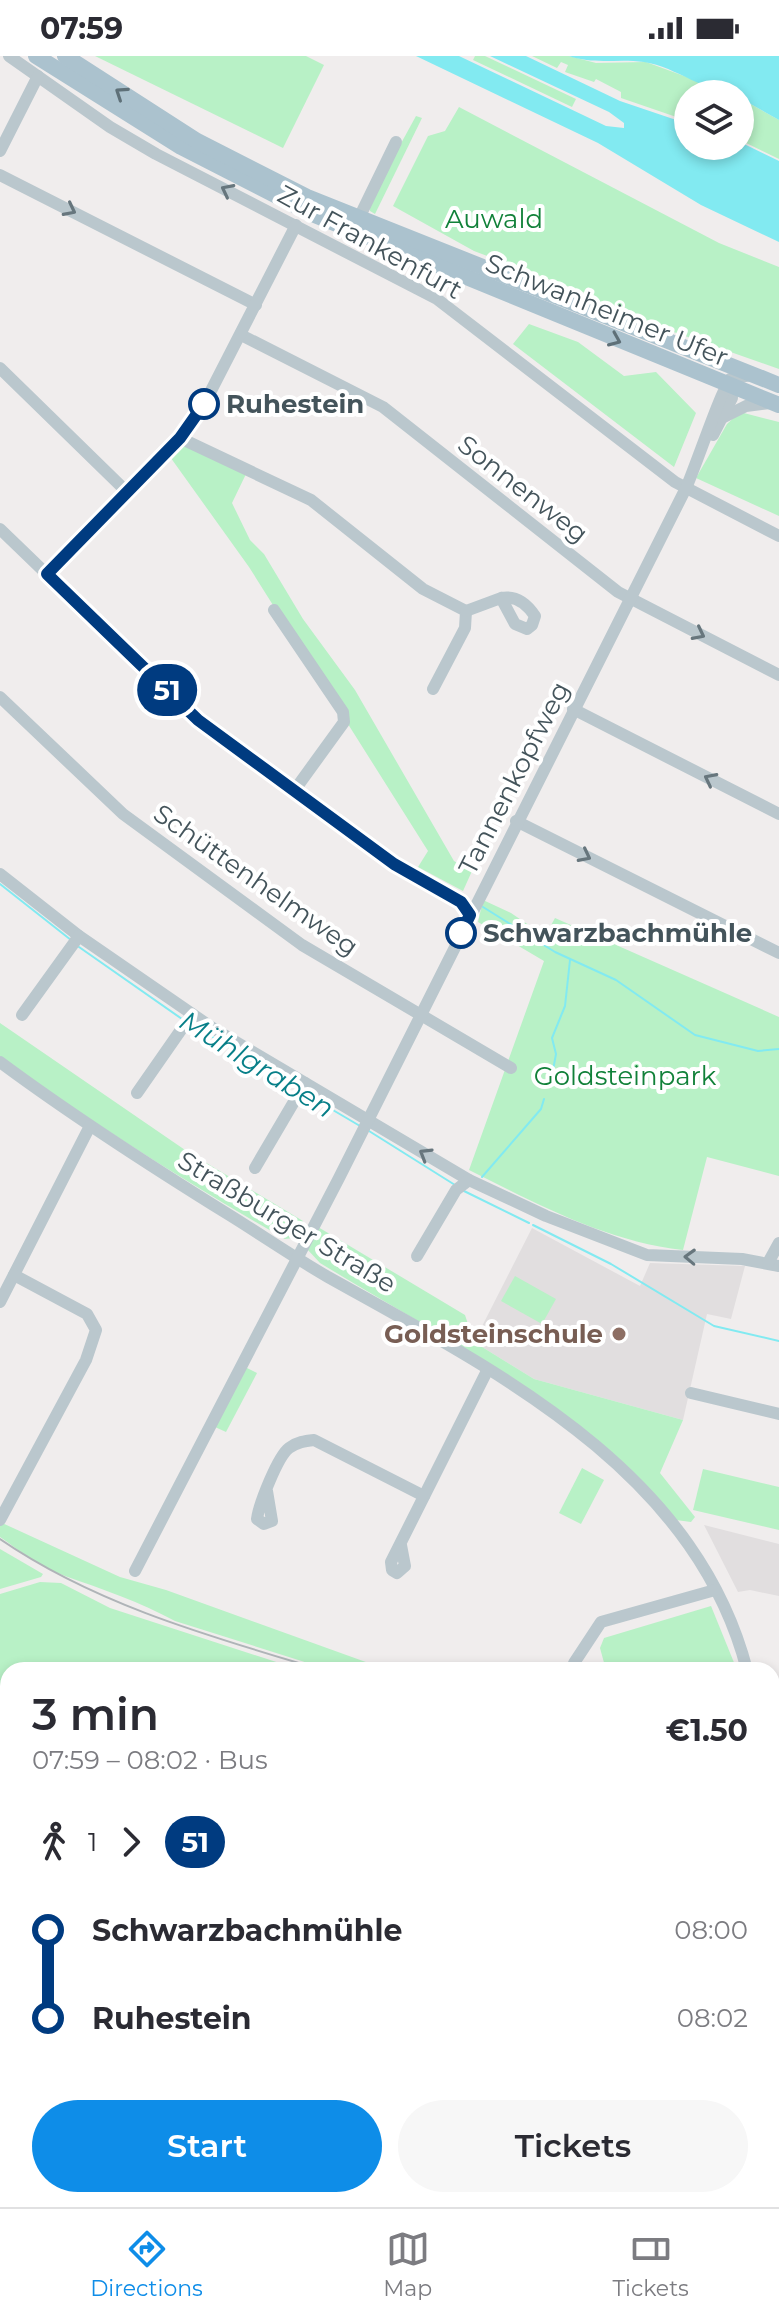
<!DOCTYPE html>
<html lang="en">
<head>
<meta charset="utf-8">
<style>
  :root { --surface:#fff; --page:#f7f7f7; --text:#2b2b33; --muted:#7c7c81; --line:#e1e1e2; --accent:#0e8de8 }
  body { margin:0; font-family:Montserrat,sans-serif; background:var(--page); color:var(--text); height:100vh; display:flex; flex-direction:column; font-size:30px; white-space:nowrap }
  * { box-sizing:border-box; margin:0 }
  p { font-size:26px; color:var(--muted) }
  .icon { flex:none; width:44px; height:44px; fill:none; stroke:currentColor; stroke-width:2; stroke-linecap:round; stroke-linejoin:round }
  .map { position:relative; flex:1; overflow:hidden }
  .details { position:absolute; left:0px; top:1606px; width:780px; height:546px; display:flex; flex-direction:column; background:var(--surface); border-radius:24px 24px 0 0; box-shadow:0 4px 12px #0003 }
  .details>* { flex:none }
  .badge { padding:0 16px; border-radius:26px; font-size:28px; line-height:52px }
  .fabs { position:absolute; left:674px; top:24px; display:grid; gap:16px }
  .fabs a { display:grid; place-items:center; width:80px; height:80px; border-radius:50%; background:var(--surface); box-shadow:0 4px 12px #0003; font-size:40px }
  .map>.badge { position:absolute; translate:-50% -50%; box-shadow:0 0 0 4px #fff }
  .legs { display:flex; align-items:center; gap:12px; height:88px; padding:0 32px; font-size:26px }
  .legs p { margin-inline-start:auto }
  .summary { display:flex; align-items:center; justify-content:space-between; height:136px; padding:0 32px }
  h1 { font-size:44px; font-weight:600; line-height:60px }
  .action { display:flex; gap:16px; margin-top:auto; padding:16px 32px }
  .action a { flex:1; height:92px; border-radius:48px; background:var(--accent); color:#fff; font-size:32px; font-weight:600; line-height:92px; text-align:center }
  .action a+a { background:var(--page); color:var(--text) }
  ul { padding:0 32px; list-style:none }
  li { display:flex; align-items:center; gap:28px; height:88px; font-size:30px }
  li i { display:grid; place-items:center; width:12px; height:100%; margin:0 10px; background:currentColor }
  li i::after { content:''; width:20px; height:20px; margin:-10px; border:6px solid; border-radius:50%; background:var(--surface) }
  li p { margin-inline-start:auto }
  li:first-child i { background:linear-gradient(#0000 50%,currentColor 0) }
  li:last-child i { background:linear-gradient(currentColor 50%,#0000 0) }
  .status { display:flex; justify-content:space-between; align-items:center; height:56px; padding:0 40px; background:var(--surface); direction:ltr }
  .status svg { height:22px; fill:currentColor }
  .dock { display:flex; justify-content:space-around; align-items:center; height:112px; border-top:2px solid var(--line); background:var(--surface); font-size:22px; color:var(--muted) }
  .dock a { display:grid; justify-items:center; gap:4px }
  .dock .active { color:var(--accent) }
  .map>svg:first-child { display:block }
</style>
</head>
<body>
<div class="status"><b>07:59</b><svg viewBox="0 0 49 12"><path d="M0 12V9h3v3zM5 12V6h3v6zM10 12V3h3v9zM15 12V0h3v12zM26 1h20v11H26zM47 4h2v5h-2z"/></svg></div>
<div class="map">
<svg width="779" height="2151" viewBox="0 0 779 2151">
  <rect width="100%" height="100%" fill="#f0eded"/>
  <g fill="#e1dedf">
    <polygon points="532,1172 640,1230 650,1207 745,1210 731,1263 707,1258 683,1364 534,1323 474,1286"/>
    <polygon points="704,1469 779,1488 779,1540 750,1534 738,1536"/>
  </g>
  <g fill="#b8f1c6">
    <polygon points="95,0 306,0 324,9 283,92"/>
    <polygon points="475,0 485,0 576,43 572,51 473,4"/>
    <polygon points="532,0 569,0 596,7 646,6 733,38 688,38 688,65 621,42 621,36 596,23 594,26 565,16 568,9 561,6 557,12"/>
    <polygon points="740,42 779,64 779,103 740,84"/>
    <polygon points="459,51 719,187 779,211 779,313 631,261 623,251 600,249 593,240 474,195 393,150 428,80 445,75"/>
    <polygon points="416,60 422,62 375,158 370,155 370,144"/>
    <polygon points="529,268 578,286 624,320 656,316 696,357 674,411 513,288"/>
    <polygon points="740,356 779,366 779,460 696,422 727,368"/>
    <polygon points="179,387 246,418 232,447 250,484 264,498 303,563 355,634 454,805 472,815 463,835 418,811 428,795 249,511 168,398"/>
    <path d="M483 844 511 857 545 880 555 862 779 961V1120L707 1101 683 1194C605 1185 538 1148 469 1114L544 905 478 866Z"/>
    <path d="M0 967 188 1096 303 1165 293 1182 285 1183C186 1126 91 1067 0 1000Z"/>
    <path d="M318 1171 465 1259 474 1286 534 1323 683 1364 660 1417 695 1461 691 1466 676 1464C579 1350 447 1284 320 1207L307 1193Z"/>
    <polygon points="515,1220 556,1243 542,1268 501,1245"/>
    <polygon points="245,1311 257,1317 226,1376 215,1371"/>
    <polygon points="582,1412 604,1424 581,1468 559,1457"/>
    <polygon points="703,1413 779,1431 779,1474 693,1454"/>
    <path d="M0 1466 120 1521 166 1534 388 1614H330L175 1565C140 1546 102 1533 65 1520 42 1512 20 1495 0 1481Z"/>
    <polygon points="0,1493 43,1518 41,1521 0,1533"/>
    <polygon points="40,1526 61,1527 110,1552 301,1614 8,1614 8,2144 772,2144 772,1909 779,1914 779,2151 0,2151 0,1538"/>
    <polygon points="711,1550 737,1614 606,1614 600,1592 604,1582"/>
    <polygon points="772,1757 779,1785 779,1859 772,1858"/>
  </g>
  <g fill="#82eaf1">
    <polygon points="416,0 459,0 606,70 624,72 624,67 609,56 490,0 526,0 620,45 688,68 688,90 740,90 740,86 779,105 779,186 701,149 598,87"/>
    <path d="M569 0H779V64L740 42V38C706 38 677 11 644 6 618 2 595 9 569 0Z"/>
  </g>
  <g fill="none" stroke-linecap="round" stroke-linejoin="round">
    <g stroke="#82eaf1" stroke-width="2">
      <polyline points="0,828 71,884"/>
      <polyline points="483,851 555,896 616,924 695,979 758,995 779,993"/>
      <polyline points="79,891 182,963"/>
      <polyline points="191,968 295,1031"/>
      <polyline points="551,1025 556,998 552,982 565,950 570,904"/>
      <polyline points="304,1037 360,1070"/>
      <polyline points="369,1075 455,1129"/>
      <polyline points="482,1121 541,1053 544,1043"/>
      <polyline points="464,1135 529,1167"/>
      <polyline points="533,1169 611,1208 714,1270 779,1285"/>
    </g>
    <g stroke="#bac7cd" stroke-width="12">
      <polyline points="9,0 110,71 156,98 437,243 675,426 779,480"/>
      <polyline points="0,95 38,20"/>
      <polyline points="0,119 256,249"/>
      <polyline points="358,164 396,86"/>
      <polyline points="241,279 383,351 618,536 779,619"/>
      <polyline points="0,312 127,436"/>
      <polyline points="724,361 746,350 770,347"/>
      <polyline points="713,379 732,342 730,323"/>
      <polyline points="180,382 311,444 423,533 466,555 465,572 433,633"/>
      <polyline points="0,473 198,664 394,808 461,846 470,859"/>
      <polyline points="47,518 196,364 296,169"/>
      <polyline points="274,554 343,656 344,666 294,735"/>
      <path d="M466 555 501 542 515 568 527 573 532 569 535 560C527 548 516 539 501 542"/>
      <polyline points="0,641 123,758 302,889 511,1012"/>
      <polyline points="573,653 779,758"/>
      <polyline points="516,765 779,897"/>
      <polyline points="0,818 79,880 214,973 469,1124 546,1160 647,1199 742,1203 779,1210"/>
      <polyline points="22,959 79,880"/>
      <path d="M0 1006C74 1061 152 1111 231 1160 263 1180 295 1202 328 1221 494 1314 695 1413 747 1614"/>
      <polyline points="137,1037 192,958"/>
      <polyline points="255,1112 305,1027"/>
      <polyline points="417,1200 456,1134 469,1124"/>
      <polyline points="768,1207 779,1187"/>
      <polyline points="0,1246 90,1070"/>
      <polyline points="691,1337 779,1358"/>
      <path d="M267 1435 272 1465 264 1468 257 1463C259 1448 278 1400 289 1392 297 1386 305 1385 314 1384L424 1440"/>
      <polyline points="0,1464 86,1304 96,1274 87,1258 14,1219"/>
      <polyline points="401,1489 405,1510 397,1517 392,1514 391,1506 488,1313"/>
      <path d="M135 1515 339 1122 686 432C694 415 722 332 729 326 736 321 745 320 753 319"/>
      <polyline points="574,1607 601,1566 715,1534"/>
      <polyline points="772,1717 779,1748"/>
    </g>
    <g stroke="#abc2ce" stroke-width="16">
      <polyline points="36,0 181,91 310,157 779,349"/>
      <polyline points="65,0 197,85 307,141 779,329"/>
    </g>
    <g stroke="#afb4b8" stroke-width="2">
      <path d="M0 1483C96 1549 212 1581 322 1614"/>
      <polyline points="772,1906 779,1911"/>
    </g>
  </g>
  <defs><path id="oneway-chevron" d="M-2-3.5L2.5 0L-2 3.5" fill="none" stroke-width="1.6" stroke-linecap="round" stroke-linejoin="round" transform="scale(2)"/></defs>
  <g stroke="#5e7078">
    <use href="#oneway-chevron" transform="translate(121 37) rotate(-146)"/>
    <use href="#oneway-chevron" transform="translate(615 284) rotate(23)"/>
  </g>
  <g stroke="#67767d">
    <use href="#oneway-chevron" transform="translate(227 134) rotate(-153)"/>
    <use href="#oneway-chevron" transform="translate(70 154) rotate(27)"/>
    <use href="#oneway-chevron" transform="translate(699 578) rotate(27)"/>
    <use href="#oneway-chevron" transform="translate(710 723) rotate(-153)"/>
    <use href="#oneway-chevron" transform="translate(585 800) rotate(27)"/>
    <use href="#oneway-chevron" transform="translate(425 1098) rotate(-149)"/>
    <use href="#oneway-chevron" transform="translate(690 1201) rotate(-178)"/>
  </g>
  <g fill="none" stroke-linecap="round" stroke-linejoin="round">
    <g stroke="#fff" stroke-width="18">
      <polyline id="line-1" points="204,348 180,382 47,518 198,664 394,808 461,846 470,859 461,877"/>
    </g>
    <use href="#line-1" stroke="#003b80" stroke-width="12"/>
  </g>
  <g fill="#fff" stroke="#003b80" stroke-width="4">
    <circle cx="204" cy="348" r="14"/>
    <circle cx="461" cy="877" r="14"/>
  </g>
  <circle fill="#8d6e63" stroke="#fff" stroke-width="3" cx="619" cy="1278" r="8"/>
  <g text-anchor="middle" stroke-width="8" stroke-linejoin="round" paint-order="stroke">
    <g font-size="26" fill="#118139" stroke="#fff">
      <text x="494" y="172">Auwald</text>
      <text x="625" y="1029">Goldsteinpark</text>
    </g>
    <g font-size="26" fill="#44545b" stroke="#fff">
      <text transform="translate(370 186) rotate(29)" y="9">Zur Frankenfurt</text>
      <text transform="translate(607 254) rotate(22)" y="9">Schwanheimer Ufer</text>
      <text transform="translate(523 433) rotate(38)" y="9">Sonnenweg</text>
      <text transform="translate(514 722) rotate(-63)" y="9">Tannenkopfweg</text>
      <text transform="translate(256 824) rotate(35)" y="9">Schüttenhelmweg</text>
      <text transform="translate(287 1166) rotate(31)" y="9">Straßburger Straße</text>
    </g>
    <g font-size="26" font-weight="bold" fill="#44545b" stroke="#fff" text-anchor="start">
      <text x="226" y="357">Ruhestein</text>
      <text x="483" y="886">Schwarzbachmühle</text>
    </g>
    <g font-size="26" font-weight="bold" fill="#785e54" stroke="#fff" text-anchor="end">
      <text x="603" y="1287">Goldsteinschule</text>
    </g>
    <g font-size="28" font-style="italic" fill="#077f88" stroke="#fff">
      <text transform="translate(257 1008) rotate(32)" y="10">Mühlgraben</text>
    </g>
  </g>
</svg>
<div class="fabs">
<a><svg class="icon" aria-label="layers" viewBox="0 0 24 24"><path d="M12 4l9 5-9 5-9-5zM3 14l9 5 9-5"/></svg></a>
</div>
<b class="badge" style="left:167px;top:634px;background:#003b80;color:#fff">51</b>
<section class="details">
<div class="summary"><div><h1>3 min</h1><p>07:59 – 08:02 · Bus</p></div><b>€1.50</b></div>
<div class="legs"><svg class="icon" aria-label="walk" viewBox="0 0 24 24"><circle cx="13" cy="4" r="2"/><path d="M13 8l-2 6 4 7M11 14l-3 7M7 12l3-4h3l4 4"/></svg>1<svg class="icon" aria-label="forward" viewBox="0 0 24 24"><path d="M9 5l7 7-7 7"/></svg><b class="badge" style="background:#003b80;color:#fff">51</b></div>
<ul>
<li><i style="color:#003b80"></i><b>Schwarzbachmühle</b><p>08:00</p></li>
<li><i style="color:#003b80"></i><b>Ruhestein</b><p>08:02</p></li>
</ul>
<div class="action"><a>Start</a><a>Tickets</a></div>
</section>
</div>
<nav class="dock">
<a class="active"><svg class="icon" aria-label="directions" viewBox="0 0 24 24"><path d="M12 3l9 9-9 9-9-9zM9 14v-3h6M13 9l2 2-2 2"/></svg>Directions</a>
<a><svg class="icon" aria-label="map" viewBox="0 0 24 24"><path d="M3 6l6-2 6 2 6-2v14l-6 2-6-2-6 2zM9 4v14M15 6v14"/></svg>Map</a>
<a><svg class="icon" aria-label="tickets" viewBox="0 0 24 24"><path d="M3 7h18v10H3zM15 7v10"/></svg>Tickets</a>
</nav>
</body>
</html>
